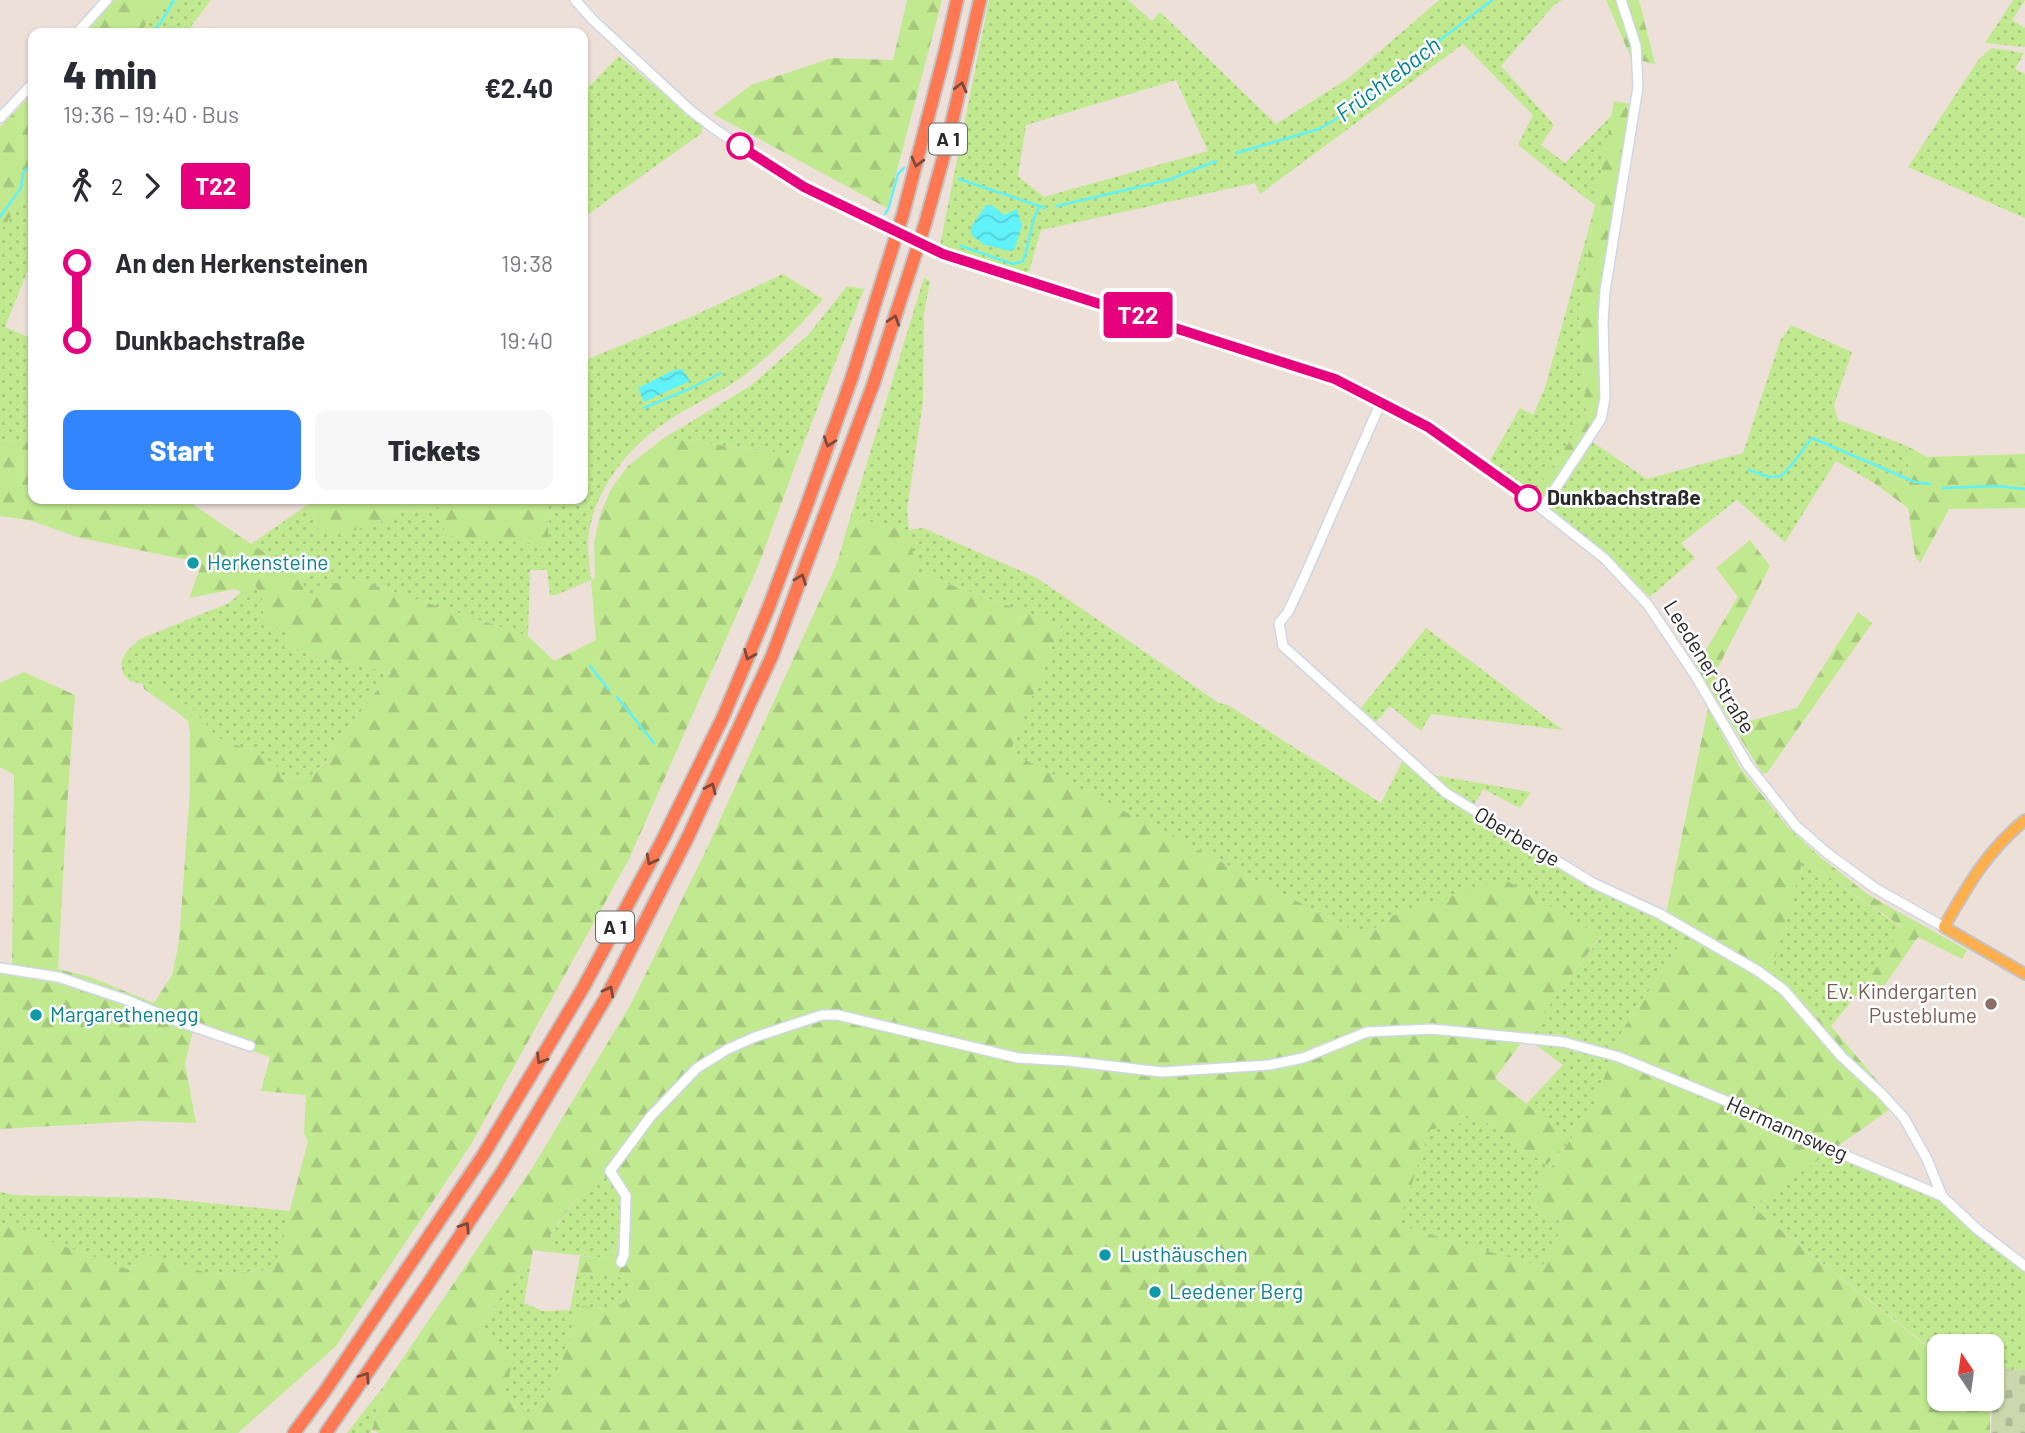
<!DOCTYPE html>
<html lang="en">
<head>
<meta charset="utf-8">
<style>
  :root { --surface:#fff; --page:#f7f7f7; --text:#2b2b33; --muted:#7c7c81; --accent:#3384ff }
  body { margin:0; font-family:Barlow,sans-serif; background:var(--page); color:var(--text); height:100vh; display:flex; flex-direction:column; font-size:26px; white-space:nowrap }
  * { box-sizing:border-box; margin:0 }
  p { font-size:23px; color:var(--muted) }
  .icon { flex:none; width:38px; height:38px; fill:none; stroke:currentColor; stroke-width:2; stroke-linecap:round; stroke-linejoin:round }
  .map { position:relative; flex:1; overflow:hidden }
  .sheet { position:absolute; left:28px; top:28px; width:560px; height:476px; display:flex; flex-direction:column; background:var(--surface); border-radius:14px; box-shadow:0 2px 5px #0004 }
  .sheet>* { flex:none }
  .badge { padding:0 14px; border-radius:5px; font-size:24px; line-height:46px }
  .needle { width:46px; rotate:347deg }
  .tools { position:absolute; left:1927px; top:1334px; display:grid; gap:14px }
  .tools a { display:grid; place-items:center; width:77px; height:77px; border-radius:14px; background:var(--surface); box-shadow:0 2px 5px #0004; font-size:35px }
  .map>.badge { position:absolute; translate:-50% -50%; box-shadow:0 0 0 4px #fff }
  .legs { display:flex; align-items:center; gap:10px; height:77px; padding:0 35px; font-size:23px }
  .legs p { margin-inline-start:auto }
  .summary { display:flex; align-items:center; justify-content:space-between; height:119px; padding:0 35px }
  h1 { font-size:38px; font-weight:800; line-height:52px }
  .action { display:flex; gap:14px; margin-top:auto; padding:14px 35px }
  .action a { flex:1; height:80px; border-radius:14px; background:var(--accent); color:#fff; font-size:28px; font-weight:800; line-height:80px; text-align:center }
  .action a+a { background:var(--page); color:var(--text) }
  ul { padding:0 35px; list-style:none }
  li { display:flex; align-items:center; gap:24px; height:77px; font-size:26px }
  li i { display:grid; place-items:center; width:10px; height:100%; margin:0 9px; background:currentColor }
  li i::after { content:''; width:18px; height:18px; margin:-9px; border:5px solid; border-radius:50%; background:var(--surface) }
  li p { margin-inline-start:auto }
  li:first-child i { background:linear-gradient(#0000 50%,currentColor 0) }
  li:last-child i { background:linear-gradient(currentColor 50%,#0000 0) }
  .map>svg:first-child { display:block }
</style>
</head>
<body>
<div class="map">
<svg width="2025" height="1433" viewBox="0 0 2025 1433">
  <defs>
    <pattern id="grass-dots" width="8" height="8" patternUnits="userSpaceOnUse" patternTransform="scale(1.75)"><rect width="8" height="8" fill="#c1e990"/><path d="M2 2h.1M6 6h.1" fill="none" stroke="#a6c87c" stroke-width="1.8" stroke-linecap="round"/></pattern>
    <pattern id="forest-firs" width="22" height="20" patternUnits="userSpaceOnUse" patternTransform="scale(1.75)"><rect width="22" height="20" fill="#c1e990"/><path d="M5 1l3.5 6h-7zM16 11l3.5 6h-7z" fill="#a6c87c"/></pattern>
    <pattern id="cemetery-stones" width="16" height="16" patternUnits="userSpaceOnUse" patternTransform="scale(1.75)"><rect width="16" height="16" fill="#cbd8ae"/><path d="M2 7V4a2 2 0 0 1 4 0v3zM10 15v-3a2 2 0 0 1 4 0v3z" fill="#aeb996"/></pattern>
    <pattern id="water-waves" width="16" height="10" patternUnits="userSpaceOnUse" patternTransform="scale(1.75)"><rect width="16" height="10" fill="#61f1f9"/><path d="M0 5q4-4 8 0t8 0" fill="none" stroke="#54cfd5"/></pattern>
  </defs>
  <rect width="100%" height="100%" fill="#ede0d9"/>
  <g fill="url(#grass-dots)" fill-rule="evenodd">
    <polygon points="163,0 211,0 186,33 140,33"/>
    <path d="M989 0H1128L1152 21 1160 12 1276 124 1349 78 1439 0H1562L1554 5 1501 66 1554 125 1541 145 1565 163 1612 115 1595 205 1579 317 1587 416 1534 493 1488 464 1520 408 1533 415 1545 388 1595 205 1518 145 1533 115 1463 44 1260 194 1255 183 1041 230 1028 275 940 245ZM1176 80 1208 151 1044 197 1018 176 1026 125Z"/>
    <polygon points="2013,0 2025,0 2012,20 2025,28 2025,47 1985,43"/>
    <polygon points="1992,48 2024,53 2015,69 2025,74 2025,218 1908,167 1979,59"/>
    <polygon points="619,56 702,126 702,133 583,218 583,92"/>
    <polygon points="33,185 33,257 5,327 33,339 33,443 0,440 0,232"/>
    <path d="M783 274 823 299C800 326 774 352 746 374 719 394 686 407 659 427 623 453 590 497 588 543 588 555 590 568 591 580L558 594 550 596 547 570H530L528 636 355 579 335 583 309 596 296 570 251 544 309 504 319 531 378 524 392 513 441 507 548 545 549 499H583V361L693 316Z"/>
    <polygon points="924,278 930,281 924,314 923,401 907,510 909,530 923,528 1037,578 1219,703 1228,705 1381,803 1403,760 1452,802 1687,934 1623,1029 1615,1050 1559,1035 1528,1033 1601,937 1392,916 1364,936 1010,752 1061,625 916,572 908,530 850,518"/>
    <polygon points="847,286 864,289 799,455 664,438 752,385 809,334"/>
    <polygon points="1791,325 1852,352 1834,405 1838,420 1907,446 1909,485 1881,471 1874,483 1836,461 1785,542 1737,500 1681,543 1695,558 1650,597 1611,559 1550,508 1593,442 1647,479 1743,453 1780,341"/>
    <polygon points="252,583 262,595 265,629 278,627 286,629 295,650 391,673 333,746 327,760 311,775 281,779 257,753 218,738 192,709 164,689 130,681 123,674 121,662 126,652 140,639 229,603"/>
    <polygon points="1426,628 1563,730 1431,714 1421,731 1390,706 1375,723 1360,709"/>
    <polygon points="1433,775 1531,792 1520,808 1483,789 1474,805 1448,789"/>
    <polygon points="1803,859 1902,928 1866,984 1831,1026 1771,973"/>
    <polygon points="1533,1043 1558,1044 1613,1057 1593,1107 1527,1202 1564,1224 1542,1267 1398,1225 1429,1130 1461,1123 1470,1111 1547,1165 1568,1139 1526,1104 1563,1065"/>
    <polygon points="1829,1152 1939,1200 2014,1264 2025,1271 2025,1370 1992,1369 1992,1346 1939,1346 1939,1355 1752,1207"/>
    <path d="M603 1176C636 1191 621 1226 615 1254L609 1258 557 1253 550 1237C567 1210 577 1195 603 1176Z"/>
    <polygon points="0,1192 14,1195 159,1198 290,1211 274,1270 211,1274 143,1254 130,1270 0,1223"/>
    <polygon points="523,1266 530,1268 524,1303 543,1311 570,1310 577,1273 619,1277 629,1281 625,1301 612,1310 582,1306 574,1312 570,1340 549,1393 523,1417 505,1394 478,1325 484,1320"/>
    <polygon points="384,1386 371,1433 347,1433"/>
  </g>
  <g fill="url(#forest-firs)" fill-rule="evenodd">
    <polygon points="114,0 163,0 140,33 85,33"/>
    <polygon points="907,0 942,0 887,208 713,114 751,85 832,58 893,60"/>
    <polygon points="1606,0 1639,0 1655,64 1631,58"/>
    <polygon points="33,93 33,185 0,232 0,127"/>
    <polygon points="1614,101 1630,104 1601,288 1598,329 1600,399 1597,417 1542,499 1534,493 1587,416 1579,317 1595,205"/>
    <polygon points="664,438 799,455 759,564 629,859 470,1146 336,1346 238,1433 0,1433 0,1223 130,1270 143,1254 211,1274 274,1270 308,1141 304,1134 306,1095 261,1091 270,1057 193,1031 185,1063 196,1123 139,1121 0,1129 0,963 12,964 14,775 0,767 0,683 24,672 75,695 66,821 58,969 90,977 154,1003 172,975 179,942 190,790 190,733 188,721 177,712 144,689 143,683 164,689 192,709 218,738 257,753 278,767 281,779 311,775 327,761 333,746 391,673 295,650 286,638 286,629 278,627 265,629 262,596 253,583 243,593 235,589 189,598 202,563 80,538 29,520 0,516 0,440 33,443 33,499 185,499 251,544 296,570 309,596 335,583 355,579 528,636 554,661 596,640 591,580 595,578 594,543 600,515 611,489 628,466"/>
    <polygon points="1907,446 1927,457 2025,454 2025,508 1949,509 1920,563 1915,556 1908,508 1874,483 1881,471 1909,485"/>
    <polygon points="321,499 549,499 548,545 445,536 441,507 392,513 378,524 340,534 319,531 309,504"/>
    <path d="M850 518 909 530 916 572 1061 625 1010 752 1364 936 1392 916 1504 879 1601 936 1495 1078 1569 1139 1547 1165 1470 1111 1461 1123 1430 1130 1398 1225 1542 1267 1564 1224 1527 1202 1593 1107 1623 1029 1691 928 1666 914 1708 708 1740 768 1787 826 1820 857 1870 896 1967 950 1962 959 1918 937 1880 992 1866 984 1902 927 1803 859 1771 973 1831 1026 1897 1104 1752 1207 1939 1356V1398H1990V1433H379L372 1430 384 1386 534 1165 631 1004 708 846 837 563ZM603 1176C636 1191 621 1227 615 1254L609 1258 580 1256 577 1273 619 1277 629 1281 625 1301 612 1310 582 1306 574 1312 570 1340 549 1393 523 1417 505 1394 513 1359 494 1335 482 1334 478 1325 484 1320 523 1266 530 1268 533 1250 557 1253 550 1236C567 1209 577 1195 603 1176Z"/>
    <polygon points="1750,540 1770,566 1714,675 1742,723 1797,708 1858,612 1872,623 1767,773 1762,773 1696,666 1738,597 1716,568"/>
  </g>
  <polygon fill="url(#cemetery-stones)" points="1993,1369 2025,1370 2025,1433 1991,1433"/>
  <g fill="url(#water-waves)">
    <polygon points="986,205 993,206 1004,215 1017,209 1022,226 1014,250 1010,251 985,245 971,235 971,227"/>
    <polygon points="682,369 690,381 644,402 638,388 674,370"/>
  </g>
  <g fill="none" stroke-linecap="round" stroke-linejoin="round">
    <g stroke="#61f1f9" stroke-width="2.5">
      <polyline points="151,33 161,22 174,0"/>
      <polyline points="1236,153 1319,129 1343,115 1492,0"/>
      <polyline points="959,179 1045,208"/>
      <polyline points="1057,206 1168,180 1216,161"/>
      <polyline points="885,214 888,210 898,174 904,168"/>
      <polyline points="0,217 21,188 23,173 33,162"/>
      <polyline points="961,246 1013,264 1023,261 1025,256 1034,218 1039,207"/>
      <polyline points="644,408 689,389 721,373"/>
      <path d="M1749 470 1769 477 1781 476C1794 465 1801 451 1812 438L1915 482 1930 484"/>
      <polyline points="1943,488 1996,486 2025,489"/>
      <polyline points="590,666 609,690"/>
      <polyline points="617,697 654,743"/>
    </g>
    <g stroke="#ced7e3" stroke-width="12">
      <g id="minor">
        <polyline points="575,0 593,20 690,110 716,130 805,187 872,221 943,254 1335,379 1428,427 1528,498 1604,558 1648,605 1695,675 1747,764 1796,826 1827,853 1875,888 1944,927"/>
        <polyline points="77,33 107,0"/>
        <polyline points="0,118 33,83"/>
        <polyline points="1381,402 1303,580 1288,612 1279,623 1283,646 1446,793 1593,883 1660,914 1758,971 1784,990 1841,1056 1881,1093 1904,1118 1927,1159 1942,1196"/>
        <polyline points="1542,509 1601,419 1605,398 1603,322 1605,291 1638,87 1636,46 1621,0"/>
        <polyline points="0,968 58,977 124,999 177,1021 250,1046"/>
        <polyline points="621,1262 624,1255 626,1196 610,1171 651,1116 697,1068 728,1049 755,1037 822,1015 838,1015 1018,1058 1068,1061 1162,1072 1269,1065 1303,1058 1367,1032 1432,1029 1563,1042 1619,1057 1726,1101 1799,1136 1942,1196 1977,1229 2025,1266"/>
      </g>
    </g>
    <g stroke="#c3c3c3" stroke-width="14">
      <path id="major" d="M2025 820C1987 851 1968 885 1944 927L2025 974"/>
    </g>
    <g stroke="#c3c3c3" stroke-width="16">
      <g id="highway">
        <polyline points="946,48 957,0"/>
        <polyline points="925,224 947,144 980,0"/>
        <polyline points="294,1433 325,1391 482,1157 583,988 664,837 723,717 768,609 808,502 852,377"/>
        <polyline points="326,1433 428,1284 504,1169 608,994 687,839 772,656 873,385"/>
      </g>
    </g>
    <use href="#minor" stroke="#fff" stroke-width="9"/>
    <use href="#major" stroke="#fdaf4d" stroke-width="10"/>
    <use href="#highway" stroke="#ff7851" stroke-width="12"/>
    <g stroke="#c3c3c3" stroke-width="16" stroke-linecap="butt">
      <g id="highway-bridge">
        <polyline points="852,377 903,214 946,48"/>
        <polyline points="873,385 925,224"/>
      </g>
    </g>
    <use href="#highway-bridge" stroke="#ff7851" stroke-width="12"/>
  </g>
  <defs><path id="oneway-chevron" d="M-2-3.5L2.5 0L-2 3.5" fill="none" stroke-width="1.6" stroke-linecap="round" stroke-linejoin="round" transform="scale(1.75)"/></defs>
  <g stroke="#7f4939">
    <use href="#oneway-chevron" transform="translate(961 87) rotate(-76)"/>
    <use href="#oneway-chevron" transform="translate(917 162) rotate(105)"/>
    <use href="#oneway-chevron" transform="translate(894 320) rotate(-72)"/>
    <use href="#oneway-chevron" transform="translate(829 442) rotate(109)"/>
    <use href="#oneway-chevron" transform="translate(801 579) rotate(-69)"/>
    <use href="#oneway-chevron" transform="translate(749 655) rotate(113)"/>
    <use href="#oneway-chevron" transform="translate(711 788) rotate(-65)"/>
    <use href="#oneway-chevron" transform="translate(651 860) rotate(118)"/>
    <use href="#oneway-chevron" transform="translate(609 991) rotate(-62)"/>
    <use href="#oneway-chevron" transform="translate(541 1059) rotate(121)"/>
    <use href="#oneway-chevron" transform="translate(465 1227) rotate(-57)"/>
    <use href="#oneway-chevron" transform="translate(365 1377) rotate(-56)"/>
  </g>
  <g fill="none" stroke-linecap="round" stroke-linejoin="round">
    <g stroke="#fff" stroke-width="16">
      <polyline id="line-1" points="740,146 804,187 943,254 1335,379 1428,427 1528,498"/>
    </g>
    <use href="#line-1" stroke="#e6007e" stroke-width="10"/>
  </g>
  <g fill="#fff" stroke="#e6007e" stroke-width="3.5">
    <circle cx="740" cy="146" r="12"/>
    <circle cx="1528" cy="498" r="12"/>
  </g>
  <g fill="#0f9aa8" stroke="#fff" stroke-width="2.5">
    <circle cx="193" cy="563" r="7"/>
    <circle cx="36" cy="1015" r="7"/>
    <circle cx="1105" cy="1255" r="7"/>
    <circle cx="1155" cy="1292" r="7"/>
  </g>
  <circle fill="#8d6e63" stroke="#fff" stroke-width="2.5" cx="1991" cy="1004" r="7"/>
  <g text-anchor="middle" stroke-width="5" stroke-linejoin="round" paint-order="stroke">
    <g fill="#fff" stroke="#696969" stroke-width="2">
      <rect x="929" y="123.5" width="38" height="31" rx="5"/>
      <rect x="596" y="911.5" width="38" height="31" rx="5"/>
    </g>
    <g font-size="19" font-weight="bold" fill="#292929">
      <text x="948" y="146">A 1</text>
      <text x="615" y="934">A 1</text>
    </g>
    <g font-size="21" font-weight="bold" fill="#292929" stroke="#fff" text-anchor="start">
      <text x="1547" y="505">Dunkbachstraße</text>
    </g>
    <g font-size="21" fill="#0d838f" stroke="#fff" text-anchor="start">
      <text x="207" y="570">Herkensteine</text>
      <text x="50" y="1022">Margarethenegg</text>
      <text x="1119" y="1262">Lusthäuschen</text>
      <text x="1169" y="1299">Leedener Berg</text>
    </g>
    <g font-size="21" fill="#292929" stroke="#fff">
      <text transform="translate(1709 667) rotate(58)" y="7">Leedener Straße</text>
      <text transform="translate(1517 837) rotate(31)" y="7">Oberberge</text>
      <text transform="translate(1787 1129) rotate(24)" y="7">Hermannsweg</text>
    </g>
    <g font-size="21" fill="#785e54" stroke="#fff" text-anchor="end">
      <text x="1977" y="999">Ev. Kindergarten<tspan x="1977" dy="24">Pusteblume</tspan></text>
    </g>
    <g font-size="23" font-style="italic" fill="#038295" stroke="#fff">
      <text transform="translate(1388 79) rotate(-37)" y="8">Früchtebach</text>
    </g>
  </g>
</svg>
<div class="tools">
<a><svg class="needle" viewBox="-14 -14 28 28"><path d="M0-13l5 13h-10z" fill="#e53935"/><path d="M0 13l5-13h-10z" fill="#7c7c81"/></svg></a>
</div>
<b class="badge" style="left:1138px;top:315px;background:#e6007e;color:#fff">T22</b>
<section class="sheet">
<div class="summary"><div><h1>4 min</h1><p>19:36 – 19:40 · Bus</p></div><b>€2.40</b></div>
<div class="legs"><svg class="icon" aria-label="walk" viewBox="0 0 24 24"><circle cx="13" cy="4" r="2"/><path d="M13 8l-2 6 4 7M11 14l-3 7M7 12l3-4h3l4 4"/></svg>2<svg class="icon" aria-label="forward" viewBox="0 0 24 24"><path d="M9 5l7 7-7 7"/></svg><b class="badge" style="background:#e6007e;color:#fff">T22</b></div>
<ul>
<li><i style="color:#e6007e"></i><b>An den Herkensteinen</b><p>19:38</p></li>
<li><i style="color:#e6007e"></i><b>Dunkbachstraße</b><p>19:40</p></li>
</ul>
<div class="action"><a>Start</a><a>Tickets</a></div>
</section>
</div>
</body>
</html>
